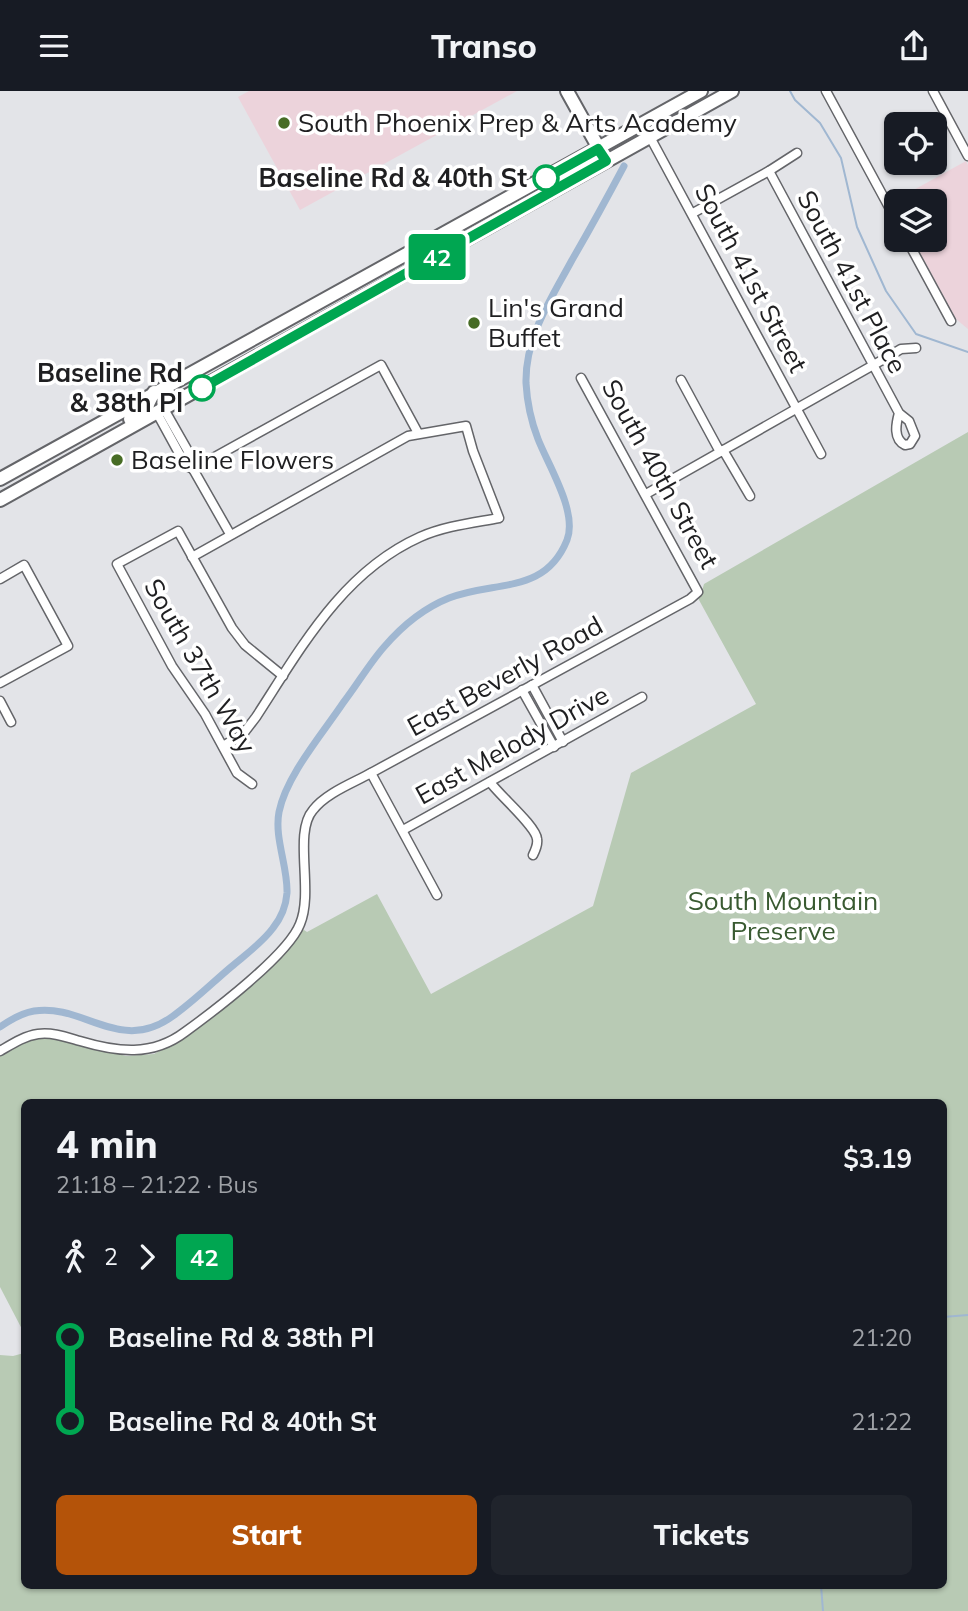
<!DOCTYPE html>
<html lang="en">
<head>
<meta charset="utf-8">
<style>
  :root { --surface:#171b24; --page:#20242c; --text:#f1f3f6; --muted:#9ea1a6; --accent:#b45309 }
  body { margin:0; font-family:Mulish,sans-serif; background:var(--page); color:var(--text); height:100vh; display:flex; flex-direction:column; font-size:26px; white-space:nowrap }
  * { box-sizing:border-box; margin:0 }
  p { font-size:23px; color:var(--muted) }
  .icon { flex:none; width:38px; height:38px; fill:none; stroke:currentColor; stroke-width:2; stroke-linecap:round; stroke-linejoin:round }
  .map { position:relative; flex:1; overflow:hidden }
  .sheet { position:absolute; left:21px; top:1008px; width:926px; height:490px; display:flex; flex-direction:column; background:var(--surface); border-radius:10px; box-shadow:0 2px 5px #0004 }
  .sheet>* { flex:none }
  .badge { padding:0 14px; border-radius:5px; font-size:24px; line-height:46px }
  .fabs { position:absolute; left:884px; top:21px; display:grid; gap:14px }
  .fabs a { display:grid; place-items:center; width:63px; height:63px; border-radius:10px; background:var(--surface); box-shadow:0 2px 5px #0004; font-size:35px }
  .map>.badge { position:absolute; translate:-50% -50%; box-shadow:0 0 0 4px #fff }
  .legs { display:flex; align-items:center; gap:10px; height:77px; padding:0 35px; font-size:23px }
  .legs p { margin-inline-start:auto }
  .overview { display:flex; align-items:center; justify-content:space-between; height:119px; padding:0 35px }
  h1 { font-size:38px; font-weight:800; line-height:52px }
  .primary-button { display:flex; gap:14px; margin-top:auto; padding:14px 35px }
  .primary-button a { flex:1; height:80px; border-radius:10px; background:var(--accent); color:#fff; font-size:28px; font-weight:800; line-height:80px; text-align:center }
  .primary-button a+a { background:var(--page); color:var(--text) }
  ul { padding:0 35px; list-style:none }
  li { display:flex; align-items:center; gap:24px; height:84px; font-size:26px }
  li i { display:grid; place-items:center; width:10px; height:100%; margin:0 9px; background:currentColor }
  li i::after { content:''; width:18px; height:18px; margin:-9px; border:5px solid; border-radius:50%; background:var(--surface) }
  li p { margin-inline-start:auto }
  li:first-child i { background:linear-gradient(#0000 50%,currentColor 0) }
  li:last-child i { background:linear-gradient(currentColor 50%,#0000 0) }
  header { display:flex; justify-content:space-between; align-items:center; height:91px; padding:0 35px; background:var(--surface); font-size:32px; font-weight:800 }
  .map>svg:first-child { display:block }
</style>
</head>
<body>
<header><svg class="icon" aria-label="menu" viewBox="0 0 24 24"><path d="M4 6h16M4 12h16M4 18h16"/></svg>Transo<svg class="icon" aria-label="share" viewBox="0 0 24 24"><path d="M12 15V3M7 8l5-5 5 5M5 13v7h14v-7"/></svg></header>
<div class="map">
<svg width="968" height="1520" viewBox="0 0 968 1520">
  <rect width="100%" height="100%" fill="#e3e4e8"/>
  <g fill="#ecd3db">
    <polygon points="249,0 517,0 300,119 238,6"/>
    <polygon points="966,70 968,74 968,238 956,228 913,149 934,149 934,110 896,110 896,118 892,111"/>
  </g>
  <polygon fill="#b8cab4" points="968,341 968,1520 0,1520 0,1264 13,1265 24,1262 24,1494 943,1494 943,1012 24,1012 24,1242 0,1196 0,965 26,949 38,945 51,945 126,965 154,963 185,945 277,869 301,837 307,841 377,803 431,903 593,815 631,682 756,613 699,509 698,505 701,503 704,493"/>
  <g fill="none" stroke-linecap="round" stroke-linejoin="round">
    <g stroke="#a0b7d1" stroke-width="2">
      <polyline points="790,0 795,9 820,32 841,67 857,136 886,200 916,243 968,261"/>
      <polyline points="943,1226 968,1224"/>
      <polyline points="821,1494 823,1520"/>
    </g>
    <path stroke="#a0b7d1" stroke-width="7" d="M0 936C10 929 22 922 34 920 84 912 120 964 173 925 194 910 212 892 231 876 245 864 262 852 273 837 281 827 286 815 287 802 288 776 274 747 279 721 286 685 323 642 343 612 357 594 369 573 384 556 402 535 424 517 449 507 495 489 545 504 567 449 578 421 548 374 538 348 531 330 527 310 526 292 525 246 551 208 572 169 590 138 607 107 624 75"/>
    <g stroke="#646569" stroke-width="11">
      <g id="street">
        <polyline points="826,0 896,129"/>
        <polyline points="933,0 968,65"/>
        <polyline points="643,33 821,363"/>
        <path d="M769 80 899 322 909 330 915 345 910 353 905 354C893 348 896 333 899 322"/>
        <polyline points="693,122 769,80 797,62"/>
        <polyline points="907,149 951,230"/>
        <polyline points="681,289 720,361"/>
        <polyline points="164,318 193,369 193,378"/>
        <polyline points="157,322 186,375 193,378 230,443"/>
        <polyline points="723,359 750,405"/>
        <polyline points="193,378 381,274 418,342"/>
        <polyline points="646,403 884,268 901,258 916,257"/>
        <path d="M192 466 408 345 466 335 473 360 499 427C472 432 445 435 420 446 342 481 301 557 256 626L243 643 223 655"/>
        <polyline points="0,488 24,474 68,555 0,592"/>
        <polyline points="532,594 563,651"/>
        <polyline points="522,599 554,656"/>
        <polyline points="0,610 11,631"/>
        <polyline points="371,682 437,804"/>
        <path d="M490 691C500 705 536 735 537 748 538 753 535 760 533 764"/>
        <polyline points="252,693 237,682 205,623 172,575 117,473 178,440 232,537 245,554 283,585"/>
        <polyline points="403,739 642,606"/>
        <path d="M0 960C12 953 24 945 38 943 52 941 66 946 80 950 117 961 152 966 185 941 214 920 288 864 300 833 314 800 293 742 313 719 326 702 353 692 371 682L690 508 698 501 581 287"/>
      </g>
    </g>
    <g stroke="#646569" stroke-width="16">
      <polyline id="secondary" points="567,0 606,70"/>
    </g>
    <g stroke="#646569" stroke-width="16">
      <g id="primary">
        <polyline points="130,328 146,317 154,301"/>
        <polyline points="0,388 701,0"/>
        <polyline points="0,409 732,0"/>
      </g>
    </g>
    <use href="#street" stroke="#fff" stroke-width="8"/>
    <use href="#secondary" stroke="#fff" stroke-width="12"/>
    <use href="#primary" stroke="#fff" stroke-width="12"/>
  </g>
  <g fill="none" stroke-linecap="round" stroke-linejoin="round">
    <g stroke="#fff" stroke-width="16">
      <polyline id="line-1" points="202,297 606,70 598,58 546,87"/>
    </g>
    <use href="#line-1" stroke="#00a651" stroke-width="10"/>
  </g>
  <g fill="#476c25" stroke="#fff" stroke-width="2.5">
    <circle cx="284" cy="32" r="7"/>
    <circle cx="474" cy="232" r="7"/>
    <circle cx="117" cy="369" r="7"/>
  </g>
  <g fill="#fff" stroke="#00a651" stroke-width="3.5">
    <circle cx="546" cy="87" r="12"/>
    <circle cx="202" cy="297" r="12"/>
  </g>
  <g text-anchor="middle" stroke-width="7" stroke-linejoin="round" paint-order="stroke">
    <g font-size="26" fill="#1f1f21" stroke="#fff" text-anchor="start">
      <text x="298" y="41">South Phoenix Prep &amp; Arts Academy</text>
      <text x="488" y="226">Lin's Grand<tspan x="488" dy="30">Buffet</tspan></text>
      <text x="131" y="378">Baseline Flowers</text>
    </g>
    <g font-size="26" font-weight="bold" fill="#1f1f21" stroke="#fff" text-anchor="end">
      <text x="527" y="96">Baseline Rd &amp; 40th St</text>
      <text x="183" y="291">Baseline Rd<tspan x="183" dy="30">&amp; 38th Pl</tspan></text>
    </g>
    <g font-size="26" fill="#1f1f21" stroke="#fff">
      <text transform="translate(751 187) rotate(62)" y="9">South 41st Street</text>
      <text transform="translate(852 191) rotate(62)" y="9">South 41st Place</text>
      <text transform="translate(660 383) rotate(61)" y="9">South 40th Street</text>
      <text transform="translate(200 575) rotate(60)" y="9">South 37th Way</text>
      <text transform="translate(505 585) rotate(-29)" y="9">East Beverly Road</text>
      <text transform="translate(512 654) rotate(-29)" y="9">East Melody Drive</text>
    </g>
    <g font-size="26" fill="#395a31" stroke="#fff">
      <text x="783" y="819">South Mountain<tspan x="783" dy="30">Preserve</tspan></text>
    </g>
  </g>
</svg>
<div class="fabs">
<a><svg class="icon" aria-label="locate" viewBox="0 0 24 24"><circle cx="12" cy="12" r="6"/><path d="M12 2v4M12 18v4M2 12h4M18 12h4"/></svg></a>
<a><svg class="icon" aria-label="layers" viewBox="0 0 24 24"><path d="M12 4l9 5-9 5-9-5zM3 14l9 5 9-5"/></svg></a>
</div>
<b class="badge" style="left:437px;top:166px;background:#00a651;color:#fff">42</b>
<section class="sheet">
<div class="overview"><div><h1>4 min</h1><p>21:18 – 21:22 · Bus</p></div><b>$3.19</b></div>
<div class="legs"><svg class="icon" aria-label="walk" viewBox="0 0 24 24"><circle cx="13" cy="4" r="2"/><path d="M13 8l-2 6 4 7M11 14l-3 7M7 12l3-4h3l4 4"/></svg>2<svg class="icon" aria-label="forward" viewBox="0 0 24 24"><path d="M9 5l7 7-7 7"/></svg><b class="badge" style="background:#00a651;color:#fff">42</b></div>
<ul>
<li><i style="color:#00a651"></i><b>Baseline Rd &amp; 38th Pl</b><p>21:20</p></li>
<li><i style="color:#00a651"></i><b>Baseline Rd &amp; 40th St</b><p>21:22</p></li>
</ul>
<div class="primary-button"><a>Start</a><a>Tickets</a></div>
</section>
</div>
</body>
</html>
